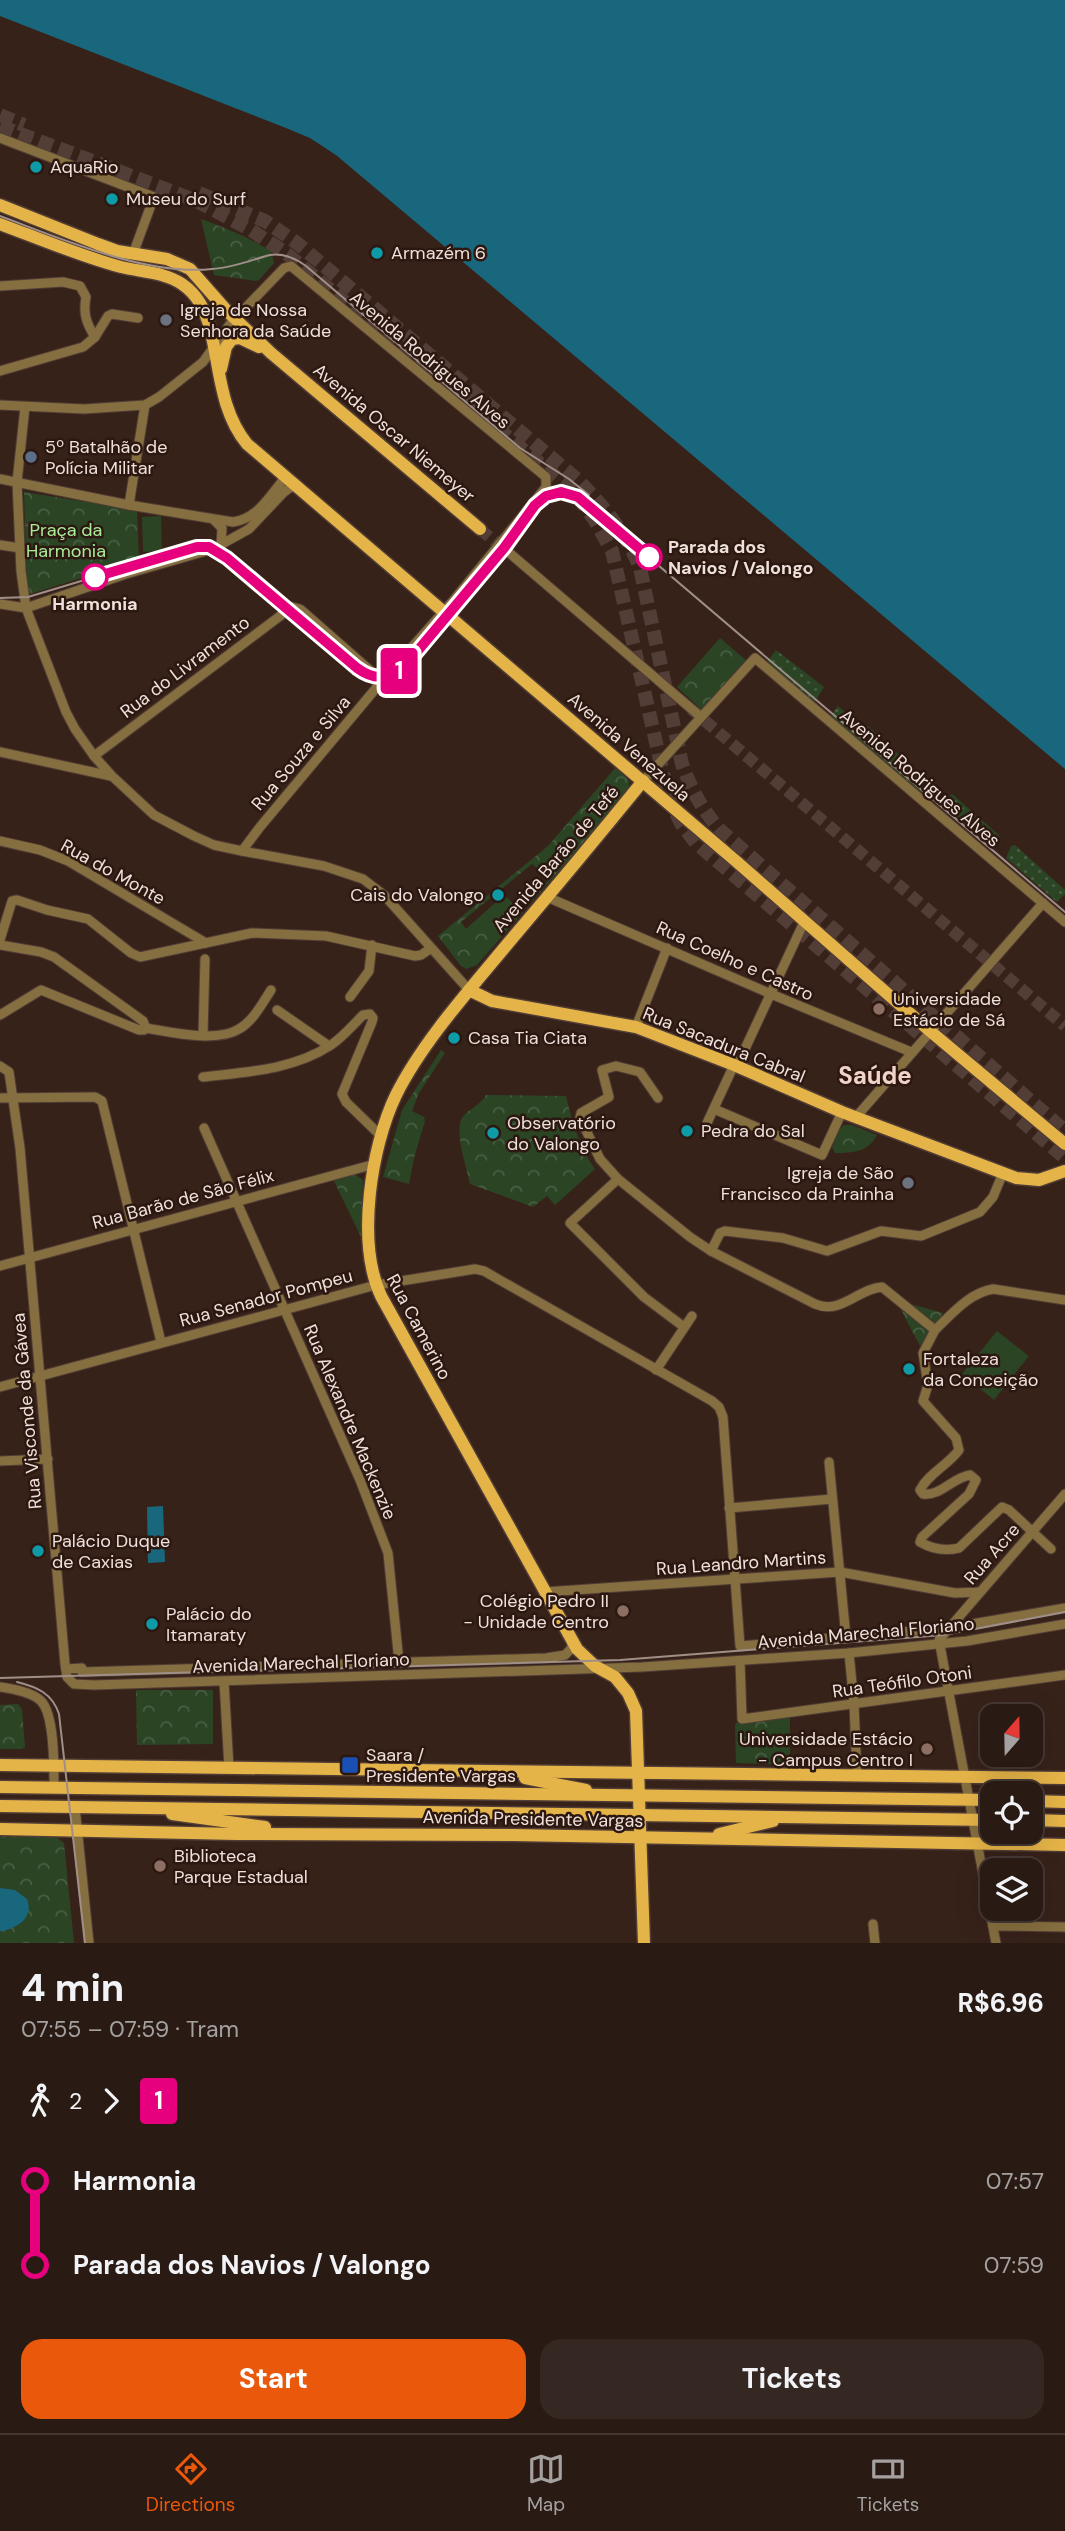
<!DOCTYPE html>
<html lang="en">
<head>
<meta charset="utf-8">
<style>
  :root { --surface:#291a14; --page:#352722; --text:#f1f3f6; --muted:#a5a1a0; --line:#453834; --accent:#ea580c }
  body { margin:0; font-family:"DM Sans",sans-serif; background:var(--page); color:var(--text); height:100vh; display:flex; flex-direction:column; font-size:26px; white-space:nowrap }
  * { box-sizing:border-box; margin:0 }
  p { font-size:23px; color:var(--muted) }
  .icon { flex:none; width:38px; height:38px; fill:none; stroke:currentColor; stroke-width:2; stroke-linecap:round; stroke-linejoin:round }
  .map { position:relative; height:1943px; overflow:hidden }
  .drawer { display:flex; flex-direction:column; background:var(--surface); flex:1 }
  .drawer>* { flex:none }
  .badge { padding:0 14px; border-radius:5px; font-size:24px; line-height:46px }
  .needle { width:46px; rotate:20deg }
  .fabs { position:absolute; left:980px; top:1704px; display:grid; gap:14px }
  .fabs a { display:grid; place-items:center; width:63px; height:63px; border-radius:14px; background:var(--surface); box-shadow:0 7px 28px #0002,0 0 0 2px var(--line); font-size:35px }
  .map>.badge { position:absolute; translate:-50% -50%; box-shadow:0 0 0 4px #fff }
  .legs { display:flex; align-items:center; gap:10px; height:77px; padding:0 21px; font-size:23px }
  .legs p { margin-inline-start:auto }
  .summary { display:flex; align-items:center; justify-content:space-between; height:119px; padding:0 21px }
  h1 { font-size:38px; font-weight:700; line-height:52px }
  .primary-button { display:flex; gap:14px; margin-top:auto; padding:14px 21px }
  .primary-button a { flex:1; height:80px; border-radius:21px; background:var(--accent); color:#fff; font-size:28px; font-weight:700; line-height:80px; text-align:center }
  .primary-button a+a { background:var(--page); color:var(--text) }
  ul { padding:0 21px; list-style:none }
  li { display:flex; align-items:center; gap:24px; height:84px; font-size:26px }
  li i { display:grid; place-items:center; width:10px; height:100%; margin:0 9px; background:currentColor }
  li i::after { content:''; width:18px; height:18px; margin:-9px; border:5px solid; border-radius:50%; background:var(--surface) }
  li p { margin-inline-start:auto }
  li:first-child i { background:linear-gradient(#0000 50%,currentColor 0) }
  li:last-child i { background:linear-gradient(currentColor 50%,#0000 0) }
  .tabs { display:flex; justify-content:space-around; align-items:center; height:98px; border-top:2px solid var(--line); background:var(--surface); font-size:19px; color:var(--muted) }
  .tabs a { display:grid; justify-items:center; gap:4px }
  .tabs .selected { color:var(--accent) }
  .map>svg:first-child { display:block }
</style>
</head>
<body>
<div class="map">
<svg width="1065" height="1943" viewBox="0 0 1065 1943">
  <defs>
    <pattern id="grass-dots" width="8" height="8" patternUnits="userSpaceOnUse" patternTransform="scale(1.75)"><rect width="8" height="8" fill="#2a4424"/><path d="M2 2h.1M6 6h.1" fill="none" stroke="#495f43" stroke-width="1.8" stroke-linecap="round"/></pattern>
    <pattern id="park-crowns" width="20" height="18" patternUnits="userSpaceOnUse" patternTransform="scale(1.75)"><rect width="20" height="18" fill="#2a4424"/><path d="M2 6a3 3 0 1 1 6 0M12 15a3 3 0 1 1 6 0" fill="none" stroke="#495f43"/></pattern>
  </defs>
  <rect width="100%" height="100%" fill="#37221a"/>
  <g fill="url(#grass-dots)">
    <polygon points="419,343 432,355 431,359 442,368 444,365 486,403 482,411 410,349"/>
    <polygon points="776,650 824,687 814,703 767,662"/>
    <polygon points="838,706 864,729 868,726 878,735 876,738 887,749 891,747 929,784 921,795 830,717"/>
    <polygon points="952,794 1000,836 992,846 942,803"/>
    <polygon points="1015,845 1065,890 1065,894 1057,902 1006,858 1011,846"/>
  </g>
  <g fill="url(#park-crowns)" fill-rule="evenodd">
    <path d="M201 219C225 228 249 237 271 251L274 263 259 280 256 281 214 275Z"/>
    <polygon points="24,492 137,510 139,560 27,595"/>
    <polygon points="720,638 748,662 702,710 677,687"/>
    <path d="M616 767 629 781V790L477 965 466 969 461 966 438 936 548 846ZM532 864 537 868 547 866 554 872 523 912 504 895 466 929 461 922Z"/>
    <polygon points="441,1050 445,1053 419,1093 412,1111 424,1117 425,1121 414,1158 409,1184 383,1177 402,1110"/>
    <path d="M486 1095 566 1096C572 1121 580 1149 595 1169L555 1205 547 1196 533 1207 470 1184C467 1168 454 1132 462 1118 468 1109 481 1105 486 1095Z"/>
    <path d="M844 1125H852L877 1135C868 1152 853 1153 835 1153L832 1147 839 1130Z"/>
    <polygon points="353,1173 363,1180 361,1237 333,1179"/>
    <polygon points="896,1300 943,1313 920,1346"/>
    <polygon points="136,1690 213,1690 213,1744 137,1745"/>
    <polygon points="18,1704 22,1709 25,1747 22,1749 0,1749 0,1705"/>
    <polygon points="790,1715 790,1765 736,1763 735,1724 741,1720"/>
    <polygon points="0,1836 56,1837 64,1843 74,1943 0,1943"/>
  </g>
  <g fill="#2a4424">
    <polygon points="161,516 162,551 143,552 142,517"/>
    <polygon points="997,1331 1029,1356 994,1400 962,1374"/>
  </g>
  <g fill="#19677d">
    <polygon points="0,0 1065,0 1065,769 336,155 310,138 286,128 0,16"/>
    <polygon points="163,1506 165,1562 148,1563 147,1507"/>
    <path d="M0 1888 15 1890 27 1899C34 1917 19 1927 3 1931H0Z"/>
  </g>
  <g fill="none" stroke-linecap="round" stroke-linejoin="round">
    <g stroke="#523e37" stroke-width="12" stroke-dasharray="12 6" stroke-linecap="butt">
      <polyline points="480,529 507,552"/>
      <polyline points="691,709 1065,1026"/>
    </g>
    <g stroke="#523e37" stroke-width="14" stroke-dasharray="14 7" stroke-linecap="butt">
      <polyline points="0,115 24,125"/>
      <polyline points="0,126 197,201 251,230 287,254 573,491 594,519 612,551 669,799 682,825 696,843 1065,1158"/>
      <path d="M199 193 265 221 297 243 579 481C604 507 627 534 640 568L682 764C691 789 702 809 719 829L1065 1131"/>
    </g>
    <g stroke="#513d35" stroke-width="11">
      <g id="minor">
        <polyline points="0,138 154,197 133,254"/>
        <path d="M0 286 63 282 80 286 86 297C83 313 86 323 95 337"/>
        <polyline points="0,371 83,347 95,337 108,316 112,314 138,318"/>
        <polyline points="0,405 84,409 145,405 159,397 203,362 230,324 284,268 291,266 546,477 546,487 453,601 382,681 260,827 242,851"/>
        <polyline points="25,407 17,482 21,571 26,608 66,712 75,729 94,756 112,776 154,815 194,836 214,845 242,851 324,866 363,879 384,895 469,990"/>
        <path d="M0 479 129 505 233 522C259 518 269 496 285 478"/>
        <polyline points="129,505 145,405"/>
        <polyline points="214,520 222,528 221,545"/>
        <polyline points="499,544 701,717"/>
        <polyline points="0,545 20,548"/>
        <polyline points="0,604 26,608 126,574 213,549 249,529 284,492 294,485"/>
        <polyline points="0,752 111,776"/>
        <polyline points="94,756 292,607 300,609 382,681"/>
        <polyline points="643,781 755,658 1065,922"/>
        <polyline points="0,841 40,850 68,861 206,943"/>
        <polyline points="547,897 771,994 911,1052"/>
        <polyline points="0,940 12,901 17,900 47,910 88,919 131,953 140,957 252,933 326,936 415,956 421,955 430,949"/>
        <polyline points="0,945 41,952 54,957 143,1021 146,1028 144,1030 139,1030 41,990 0,1015"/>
        <polyline points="350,997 369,971 372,945"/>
        <polyline points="277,1010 329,1046"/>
        <polyline points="636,1027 667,948"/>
        <path d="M146 1028C170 1032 217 1043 239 1029 253 1021 262 1004 271 990"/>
        <polyline points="203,1035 205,959"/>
        <polyline points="0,1066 9,1072 20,1148 65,1664 67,1677 74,1684 94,1685 642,1667 849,1653 967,1641 1065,1624"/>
        <polyline points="737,1066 805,920"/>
        <path d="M203 1077C246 1072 293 1070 331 1045 343 1037 353 1025 363 1015L370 1014 373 1018 372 1022 342 1094 346 1102 382 1137"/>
        <polyline points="0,1098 95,1097 102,1101 161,1342"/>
        <path d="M658 1098 640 1072 616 1066 602 1070 609 1097 581 1113 580 1118 600 1159 618 1179 690 1237 711 1251 815 1304C841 1315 857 1289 882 1287L935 1330 923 1353 928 1385 923 1401 956 1438 959 1450C948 1465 928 1474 920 1490L923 1494C941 1496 952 1478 970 1475L976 1480 969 1494 922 1537 920 1542C932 1549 946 1551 959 1548L1002 1507 1009 1510 1051 1549"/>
        <polyline points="714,1109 822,1155 842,1112"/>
        <polyline points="856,1117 1043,903"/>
        <polyline points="707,1123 734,1065"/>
        <polyline points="204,1128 360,1480 388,1553 399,1662"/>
        <polyline points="618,1179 570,1223 644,1297 684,1327"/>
        <polyline points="711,1251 720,1233 725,1231 783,1238 827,1251 881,1231 921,1236 980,1212 993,1197 1003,1173"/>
        <polyline points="0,1266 375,1164"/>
        <path d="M935 1330C952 1314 969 1293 993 1289L1065 1300"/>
        <polyline points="656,1370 692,1316"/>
        <polyline points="0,1387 376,1285 475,1269 484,1271 712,1401 719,1407 723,1417 740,1646 949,1628 1065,1608"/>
        <polyline points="0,1461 48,1459"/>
        <polyline points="829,1462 846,1637"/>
        <polyline points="729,1508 832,1499"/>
        <polyline points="544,1592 840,1572 955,1593 980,1592"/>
        <polyline points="849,1653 854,1704 857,1776"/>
        <polyline points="740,1661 742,1719 1065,1675"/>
        <polyline points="66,1669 82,1668 82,1672 546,1658 565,1655 571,1649 573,1640"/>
        <polyline points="224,1681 229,1768"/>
        <path d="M0 1687C13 1689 32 1692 41 1701 55 1715 54 1769 54 1788"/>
        <polyline points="75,1807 89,1943"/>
        <polyline points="873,1924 875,1943"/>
        <polyline points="993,1926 1065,1927"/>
        <polyline points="996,1943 939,1640 1065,1494"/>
      </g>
    </g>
    <g stroke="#513d35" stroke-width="15">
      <g id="major">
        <polyline points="0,205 98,244 117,251 167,259 190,269 227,311 271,353 480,529"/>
        <path d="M0 224C40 239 80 256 121 267 142 272 164 272 182 284 198 295 205 310 210 328 220 368 220 411 247 444L737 862 930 1031 1065 1144"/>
        <polyline points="221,369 226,347 232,339 240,338 259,347"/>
        <path d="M643 781C599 835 555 888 510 941 472 987 423 1041 396 1095 371 1147 356 1242 381 1296L577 1649 595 1666 615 1677 628 1693 636 1711 644 1943"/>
        <polyline points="469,990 492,1001 636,1027 734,1065 842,1112 1016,1178 1039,1180 1065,1171"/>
        <polyline points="0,1765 1065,1778"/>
        <polyline points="525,1778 586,1790"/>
        <polyline points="0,1787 992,1800"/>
        <polyline points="1031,1801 1065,1802"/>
        <polyline points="0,1806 992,1820"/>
        <polyline points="172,1814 265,1827"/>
        <polyline points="1031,1820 1065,1821"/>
        <polyline points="0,1829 237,1834 513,1835 1065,1845"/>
        <polyline points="719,1834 773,1821"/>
      </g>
    </g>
    <use href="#minor" stroke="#856e3f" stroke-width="9"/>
    <use href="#major" stroke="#e5b448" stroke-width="12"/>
    <g stroke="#a08f88" stroke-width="2">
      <path d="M0 216C62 239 146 276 212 269 232 268 251 260 270 255 284 253 295 258 306 266L520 448 569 479 589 495"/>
      <path d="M0 598 28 597 191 548 209 547 227 558 364 673C379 680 391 678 404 667L504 548 540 500 550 494 561 492 572 494 584 502 1065 912"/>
      <polyline points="0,1678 620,1660 943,1635 1065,1612"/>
      <path d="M17 1682C37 1687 52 1693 59 1714L85 1943"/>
    </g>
  </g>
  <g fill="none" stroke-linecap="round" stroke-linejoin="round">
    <g stroke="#fff" stroke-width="16">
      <path id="line-1" d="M95 577 197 547H209L227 558 357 668C373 680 388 680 404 667L504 548 535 505 546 496 561 492 578 497 649 557"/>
    </g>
    <use href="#line-1" stroke="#e6007e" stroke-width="10"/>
  </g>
  <g fill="#0f9aa8" stroke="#2c1810" stroke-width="2.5">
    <circle cx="36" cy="167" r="7"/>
    <circle cx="112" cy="199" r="7"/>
    <circle cx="377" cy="253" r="7"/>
    <circle cx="498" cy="895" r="7"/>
    <circle cx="454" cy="1038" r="7"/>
    <circle cx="687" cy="1131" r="7"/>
    <circle cx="493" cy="1133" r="7"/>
    <circle cx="909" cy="1369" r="7"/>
    <circle cx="38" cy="1551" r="7"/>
    <circle cx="152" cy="1624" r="7"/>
  </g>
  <g fill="#6b7280" stroke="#2c1810" stroke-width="2.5">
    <circle cx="166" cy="320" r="7"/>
    <circle cx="908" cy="1183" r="7"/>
  </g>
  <circle fill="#5c6f8a" stroke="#2c1810" stroke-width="2.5" cx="31" cy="457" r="7"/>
  <g fill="#fff" stroke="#e6007e" stroke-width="3.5">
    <circle cx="649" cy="557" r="12"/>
    <circle cx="95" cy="577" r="12"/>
  </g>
  <g fill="#8d6e63" stroke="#2c1810" stroke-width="2.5">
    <circle cx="879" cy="1009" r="7"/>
    <circle cx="623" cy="1611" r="7"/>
    <circle cx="927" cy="1749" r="7"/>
    <circle cx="160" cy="1866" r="7"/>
  </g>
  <rect fill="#1a4fb4" stroke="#2c1810" stroke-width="2.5" x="341" y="1756" width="18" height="18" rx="3.5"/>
  <g text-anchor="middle" stroke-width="5" stroke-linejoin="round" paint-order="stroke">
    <g font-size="18" fill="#eee0da" stroke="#2c1810" text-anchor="start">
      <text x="50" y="173">AquaRio</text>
      <text x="126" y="205">Museu do Surf</text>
      <text x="391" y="259">Armazém 6</text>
      <text x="180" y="316">Igreja de Nossa<tspan x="180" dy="21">Senhora da Saúde</tspan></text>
      <text x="45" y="453">5º Batalhão de<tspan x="45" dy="21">Polícia Militar</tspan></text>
      <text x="484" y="901" text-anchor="end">Cais do Valongo</text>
      <text x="893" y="1005">Universidade<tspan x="893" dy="21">Estácio de Sá</tspan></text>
      <text x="468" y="1044">Casa Tia Ciata</text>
      <text x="507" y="1129">Observatório<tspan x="507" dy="21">do Valongo</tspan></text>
      <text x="701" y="1137">Pedra do Sal</text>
      <text x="894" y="1179" text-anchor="end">Igreja de São<tspan x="894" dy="21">Francisco da Prainha</tspan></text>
      <text x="923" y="1365">Fortaleza<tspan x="923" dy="21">da Conceição</tspan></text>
      <text x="52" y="1547">Palácio Duque<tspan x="52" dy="21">de Caxias</tspan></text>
      <text x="609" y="1607" text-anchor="end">Colégio Pedro II<tspan x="609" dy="21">- Unidade Centro</tspan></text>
      <text x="166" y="1620">Palácio do<tspan x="166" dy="21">Itamaraty</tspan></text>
      <text x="913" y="1745" text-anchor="end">Universidade Estácio<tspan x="913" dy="21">- Campus Centro I</tspan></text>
      <text x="366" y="1761">Saara /<tspan x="366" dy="21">Presidente Vargas</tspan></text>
      <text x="174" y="1862">Biblioteca<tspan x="174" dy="21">Parque Estadual</tspan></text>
    </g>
    <g font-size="18" fill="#eee0da" stroke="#2c1810">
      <text transform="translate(430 360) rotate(40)" y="6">Avenida Rodrigues Alves</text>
      <text transform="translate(394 433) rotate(40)" y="6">Avenida Oscar Niemeyer</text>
      <text transform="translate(185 667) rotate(-37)" y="6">Rua do Livramento</text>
      <text transform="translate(629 747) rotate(41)" y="6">Avenida Venezuela</text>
      <text transform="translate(301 753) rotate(-50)" y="6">Rua Souza e Silva</text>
      <text transform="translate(920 778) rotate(40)" y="6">Avenida Rodrigues Alves</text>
      <text transform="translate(556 859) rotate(-50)" y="6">Avenida Barão de Tefé</text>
      <text transform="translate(113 872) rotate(29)" y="6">Rua do Monte</text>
      <text transform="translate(735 961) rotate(24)" y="6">Rua Coelho e Castro</text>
      <text transform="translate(724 1045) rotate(22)" y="6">Rua Sacadura Cabral</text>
      <text transform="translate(183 1199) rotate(-15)" y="6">Rua Barão de São Félix</text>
      <text transform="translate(266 1298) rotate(-15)" y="6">Rua Senador Pompeu</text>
      <text transform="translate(419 1327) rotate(62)" y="6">Rua Camerino</text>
      <text transform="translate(27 1411) rotate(-95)" y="6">Rua Visconde da Gávea</text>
      <text transform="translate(350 1422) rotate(67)" y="6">Rua Alexandre Mackenzie</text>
      <text transform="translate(992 1554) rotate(-49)" y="6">Rua Acre</text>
      <text transform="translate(741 1563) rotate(-4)" y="6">Rua Leandro Martins</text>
      <text transform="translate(866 1633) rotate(-5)" y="6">Avenida Marechal Floriano</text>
      <text transform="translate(301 1663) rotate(-2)" y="6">Avenida Marechal Floriano</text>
      <text transform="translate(902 1682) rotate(-8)" y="6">Rua Teófilo Otoni</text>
      <text transform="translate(533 1819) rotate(1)" y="6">Avenida Presidente Vargas</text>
    </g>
    <g font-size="18" fill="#a8ec9a" stroke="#2c1810">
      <text x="66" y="536">Praça da<tspan x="66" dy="21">Harmonia</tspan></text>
    </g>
    <g font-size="18" font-weight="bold" fill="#eee0da" stroke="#2c1810" text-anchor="start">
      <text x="668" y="553">Parada dos<tspan x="668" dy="21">Navios / Valongo</tspan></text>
      <text x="95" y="610" text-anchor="middle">Harmonia</text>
    </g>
    <g font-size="24" font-weight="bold" fill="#f1d4c9" stroke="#2c1810">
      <text x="875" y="1084">Saúde</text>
    </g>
  </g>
</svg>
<div class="fabs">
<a><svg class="needle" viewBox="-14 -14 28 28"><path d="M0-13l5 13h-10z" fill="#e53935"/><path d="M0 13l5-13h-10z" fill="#a5a1a0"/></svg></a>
<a><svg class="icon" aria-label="locate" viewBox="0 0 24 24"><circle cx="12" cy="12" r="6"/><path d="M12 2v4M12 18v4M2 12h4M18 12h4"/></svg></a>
<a><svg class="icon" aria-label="layers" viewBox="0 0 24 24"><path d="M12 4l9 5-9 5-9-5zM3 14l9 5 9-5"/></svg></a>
</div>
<b class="badge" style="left:399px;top:671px;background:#e6007e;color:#fff">1</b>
</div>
<section class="drawer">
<div class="summary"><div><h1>4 min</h1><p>07:55 – 07:59 · Tram</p></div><b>R$6.96</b></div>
<div class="legs"><svg class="icon" aria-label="walk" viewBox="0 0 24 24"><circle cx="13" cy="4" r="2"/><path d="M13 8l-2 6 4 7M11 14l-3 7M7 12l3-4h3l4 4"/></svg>2<svg class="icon" aria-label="forward" viewBox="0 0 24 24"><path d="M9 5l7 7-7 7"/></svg><b class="badge" style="background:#e6007e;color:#fff">1</b></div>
<ul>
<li><i style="color:#e6007e"></i><b>Harmonia</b><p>07:57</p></li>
<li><i style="color:#e6007e"></i><b>Parada dos Navios / Valongo</b><p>07:59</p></li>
</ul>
<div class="primary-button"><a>Start</a><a>Tickets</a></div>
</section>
<nav class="tabs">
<a class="selected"><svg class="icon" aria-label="directions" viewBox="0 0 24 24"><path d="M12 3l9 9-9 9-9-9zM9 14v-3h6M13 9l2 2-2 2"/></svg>Directions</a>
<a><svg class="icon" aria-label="map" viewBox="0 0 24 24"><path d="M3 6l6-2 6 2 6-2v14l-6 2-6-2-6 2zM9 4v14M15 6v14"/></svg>Map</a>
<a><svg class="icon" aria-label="tickets" viewBox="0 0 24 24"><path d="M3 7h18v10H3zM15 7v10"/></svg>Tickets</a>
</nav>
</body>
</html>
